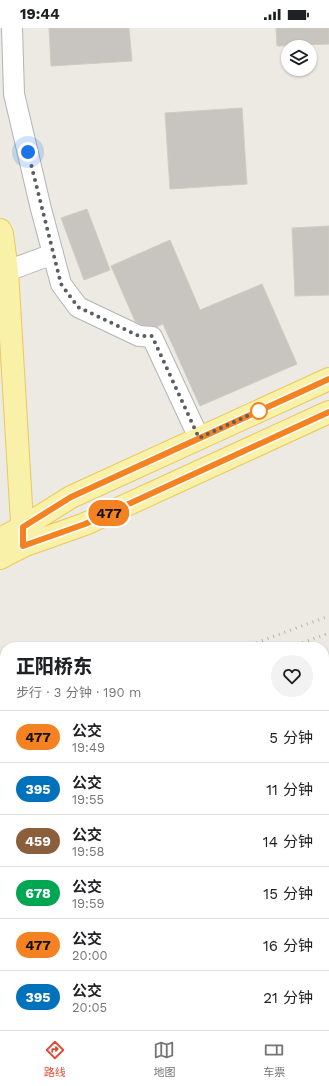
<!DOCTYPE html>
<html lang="zh">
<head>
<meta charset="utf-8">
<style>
  :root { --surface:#fff; --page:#f2f2f2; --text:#202124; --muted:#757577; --line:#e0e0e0; --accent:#df4a34 }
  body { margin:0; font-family:"Work Sans","Noto Sans SC",sans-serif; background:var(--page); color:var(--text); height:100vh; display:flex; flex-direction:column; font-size:15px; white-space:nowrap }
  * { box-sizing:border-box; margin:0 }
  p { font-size:13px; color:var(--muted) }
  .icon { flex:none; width:22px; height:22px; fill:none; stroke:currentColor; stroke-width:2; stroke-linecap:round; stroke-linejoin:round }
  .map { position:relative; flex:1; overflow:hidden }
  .drawer { position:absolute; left:0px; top:614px; width:329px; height:388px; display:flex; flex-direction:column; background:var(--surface); border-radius:16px 16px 0 0; box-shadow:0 1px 3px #0004 }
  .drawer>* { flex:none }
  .badge { padding:0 8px; border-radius:13px; font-size:14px; line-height:26px }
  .buttons { position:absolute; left:281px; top:12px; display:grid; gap:8px }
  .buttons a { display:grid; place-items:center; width:36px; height:36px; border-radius:50%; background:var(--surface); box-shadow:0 1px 3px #0004; font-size:20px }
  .you { position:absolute; width:20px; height:20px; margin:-10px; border:3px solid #fff; border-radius:50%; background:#1a73e8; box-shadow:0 0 0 6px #1a73e833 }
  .map>.badge { position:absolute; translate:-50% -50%; box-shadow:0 0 0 2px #fff }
  .round { display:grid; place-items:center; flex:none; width:42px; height:42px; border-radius:21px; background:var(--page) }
  .head { display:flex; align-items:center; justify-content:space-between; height:68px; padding:0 16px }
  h1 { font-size:19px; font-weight:800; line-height:30px }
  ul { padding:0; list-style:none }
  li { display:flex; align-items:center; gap:12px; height:52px; padding:0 16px; border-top:1px solid var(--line) }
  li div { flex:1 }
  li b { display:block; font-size:15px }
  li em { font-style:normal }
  li .badge { min-width:44px; font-weight:700; text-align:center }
  .status { display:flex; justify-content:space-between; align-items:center; height:28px; padding:0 20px; background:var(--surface); direction:ltr }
  .status svg { height:11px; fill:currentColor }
  .tab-bar { display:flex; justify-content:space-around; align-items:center; height:56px; border-top:1px solid var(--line); background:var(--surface); font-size:11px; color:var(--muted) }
  .tab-bar a { display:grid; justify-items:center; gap:2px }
  .tab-bar .on { color:var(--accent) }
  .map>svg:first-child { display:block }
</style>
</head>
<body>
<div class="status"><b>19:44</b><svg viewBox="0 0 49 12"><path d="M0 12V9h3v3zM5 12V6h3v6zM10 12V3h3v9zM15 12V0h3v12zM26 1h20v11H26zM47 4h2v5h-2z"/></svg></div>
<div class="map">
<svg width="329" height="1002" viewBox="0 0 329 1002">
  <rect width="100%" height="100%" fill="#eceae2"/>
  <g fill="#c8c4bf" stroke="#d0ccc0">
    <polygon points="49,0 129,0 132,33 51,38"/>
    <polygon points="276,0 329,0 329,16 277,18"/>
    <polygon points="242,80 247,156 170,161 165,85"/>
    <polygon points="87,181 110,242 84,252 61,190"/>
    <polygon points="329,198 329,267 295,268 292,200"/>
    <polygon points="170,212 200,282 262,256 297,336 200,378 163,296 156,299 142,297 135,293 111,238"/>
  </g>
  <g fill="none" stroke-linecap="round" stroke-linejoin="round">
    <g stroke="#b2b4b8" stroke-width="22">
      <g id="minor">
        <polyline points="12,0 14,66 41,181 61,256 78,279 139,308 152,309 199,410"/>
        <polyline points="7,243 53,226"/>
        <polyline points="324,845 329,856"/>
        <polyline points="324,944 329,942"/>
        <polyline points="225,997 227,1002"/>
      </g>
    </g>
    <g stroke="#e9c95d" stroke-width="24">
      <g id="major">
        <polyline points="0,202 2,206 7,243 23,511"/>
        <polyline points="0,511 23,499 71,469 329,351"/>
        <polyline points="0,530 23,518 85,496 329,384"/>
      </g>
    </g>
    <use href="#minor" stroke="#fff" stroke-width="20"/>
    <use href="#major" stroke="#faf1a8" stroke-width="22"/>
    <g stroke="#b2b3b3" stroke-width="3" stroke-dasharray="1 5" stroke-linecap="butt">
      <polyline points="245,619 329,588"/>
      <polyline points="291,619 329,605"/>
      <polyline points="324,623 329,622"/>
      <polyline points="324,649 329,647"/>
      <polyline points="324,664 329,662"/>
      <polyline points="324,677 329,675"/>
      <polyline points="324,689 329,687"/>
      <polyline points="324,701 329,699"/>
      <polyline points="0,711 5,709"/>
      <polyline points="324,717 329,715"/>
      <polyline points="0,726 5,724"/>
      <polyline points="0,742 5,740"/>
      <polyline points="0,749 5,747"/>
      <polyline points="0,772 5,770"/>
      <polyline points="0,786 5,784"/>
      <polyline points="0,799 5,798"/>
      <polyline points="0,812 5,811"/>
      <polyline points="0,825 5,823"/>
      <polyline points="0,836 5,834"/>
    </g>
  </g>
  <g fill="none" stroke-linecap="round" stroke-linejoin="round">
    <g stroke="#fff" stroke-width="9">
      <polyline id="line" points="329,351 71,469 23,499 23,518 85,496 329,384"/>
    </g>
    <use href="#line" stroke="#f58220" stroke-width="6"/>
    <polyline stroke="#5a5d62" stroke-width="4" stroke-dasharray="0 7.2" points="28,124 61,256 78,279 139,308 152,308 199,410 260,382 259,383"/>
  </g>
  <circle fill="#fff" stroke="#f58220" stroke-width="2" cx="259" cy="383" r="8"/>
</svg>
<div class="buttons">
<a><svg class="icon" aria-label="layers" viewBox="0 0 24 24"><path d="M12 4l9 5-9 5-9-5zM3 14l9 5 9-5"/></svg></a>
</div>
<div class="you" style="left:28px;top:124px"></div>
<b class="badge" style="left:109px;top:485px;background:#f58220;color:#111">477</b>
<section class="drawer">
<div class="head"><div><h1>正阳桥东</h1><p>步行 · 3 分钟 · 190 m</p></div><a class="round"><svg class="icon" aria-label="heart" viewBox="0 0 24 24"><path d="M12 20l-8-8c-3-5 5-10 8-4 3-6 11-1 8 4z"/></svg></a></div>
<ul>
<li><span class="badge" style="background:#f58220;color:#111">477</span><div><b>公交</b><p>19:49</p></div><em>5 分钟</em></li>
<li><span class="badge" style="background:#0072bc;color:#fff">395</span><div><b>公交</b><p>19:55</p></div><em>11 分钟</em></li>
<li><span class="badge" style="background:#8b5e3c;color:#fff">459</span><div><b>公交</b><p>19:58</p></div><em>14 分钟</em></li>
<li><span class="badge" style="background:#00a651;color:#fff">678</span><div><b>公交</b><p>19:59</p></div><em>15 分钟</em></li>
<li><span class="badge" style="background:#f58220;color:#111">477</span><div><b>公交</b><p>20:00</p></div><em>16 分钟</em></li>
<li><span class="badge" style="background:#0072bc;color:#fff">395</span><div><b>公交</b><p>20:05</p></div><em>21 分钟</em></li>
</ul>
</section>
</div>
<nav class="tab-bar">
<a class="on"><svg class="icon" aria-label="directions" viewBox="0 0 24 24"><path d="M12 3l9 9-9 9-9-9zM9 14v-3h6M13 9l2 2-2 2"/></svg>路线</a>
<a><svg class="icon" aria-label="map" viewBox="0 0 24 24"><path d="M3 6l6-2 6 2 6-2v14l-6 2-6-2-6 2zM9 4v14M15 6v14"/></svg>地图</a>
<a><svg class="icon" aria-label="tickets" viewBox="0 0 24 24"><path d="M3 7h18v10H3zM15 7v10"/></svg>车票</a>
</nav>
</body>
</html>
